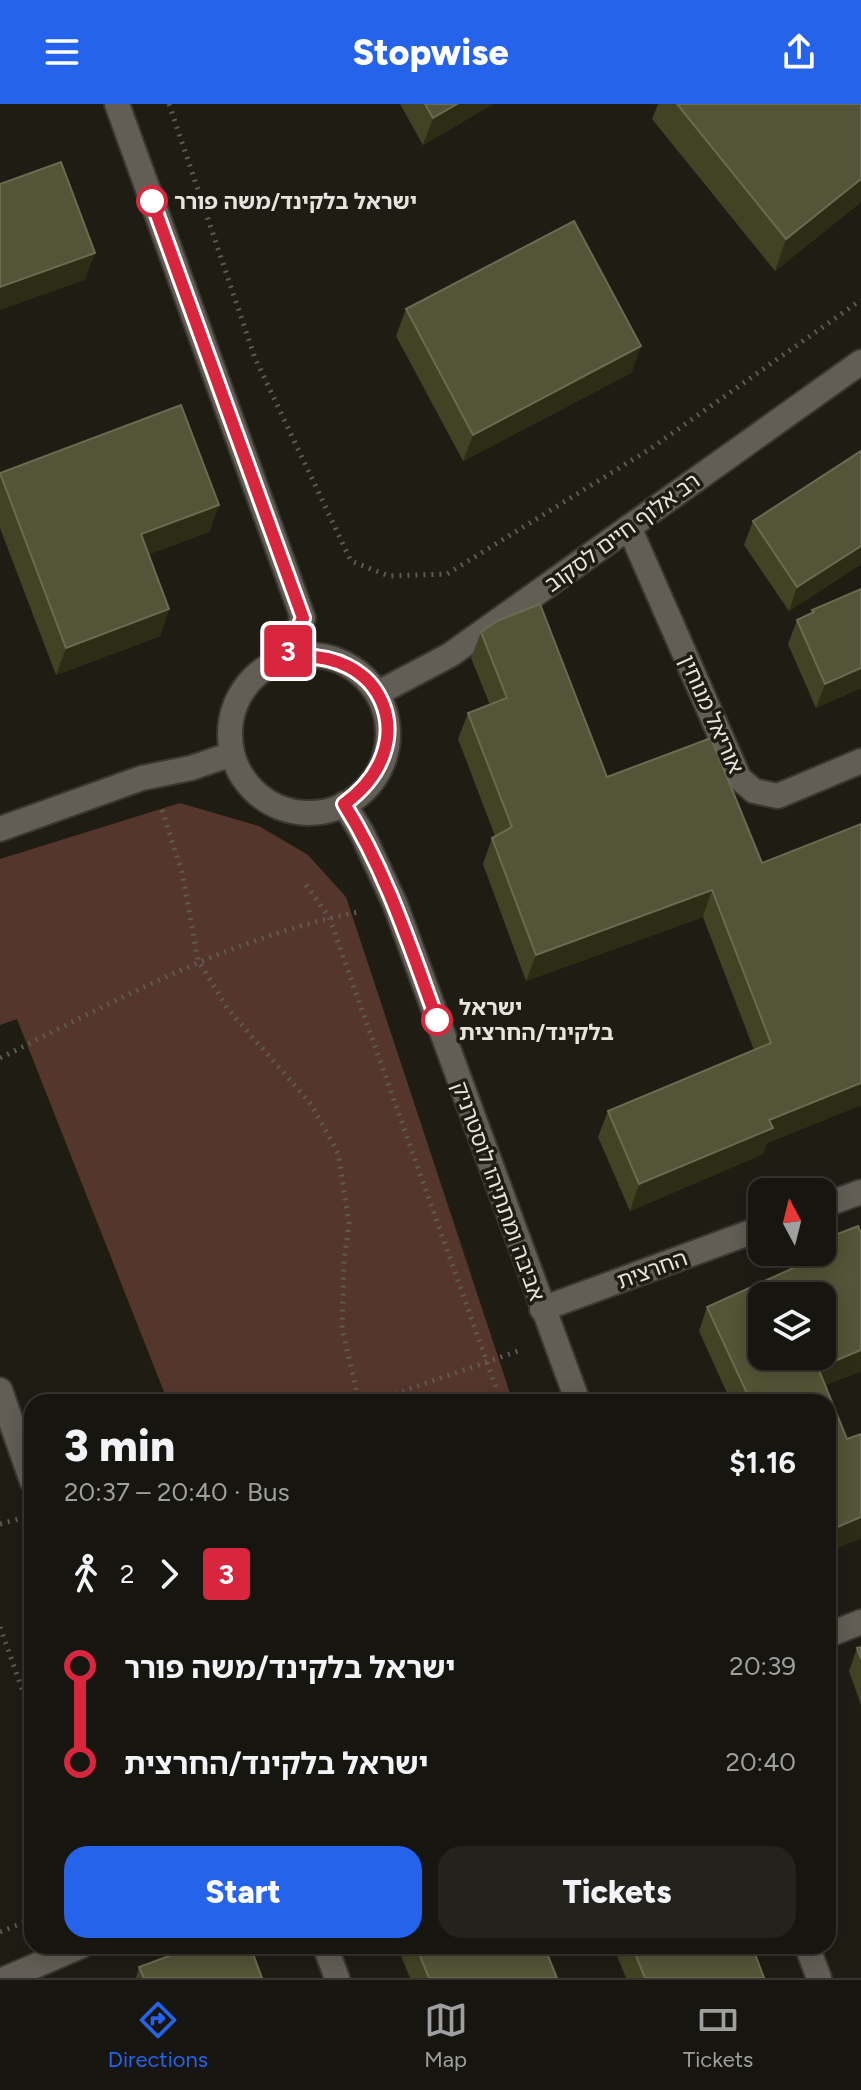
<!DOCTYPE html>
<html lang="en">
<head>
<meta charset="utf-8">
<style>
  :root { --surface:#17150f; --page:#24221d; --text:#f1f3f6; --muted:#9e9f9e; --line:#36342f; --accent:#2563eb }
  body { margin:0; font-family:Figtree,"Noto Sans Hebrew",sans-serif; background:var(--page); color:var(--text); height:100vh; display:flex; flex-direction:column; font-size:30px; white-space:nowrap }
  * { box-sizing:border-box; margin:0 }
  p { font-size:26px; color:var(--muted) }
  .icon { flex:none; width:44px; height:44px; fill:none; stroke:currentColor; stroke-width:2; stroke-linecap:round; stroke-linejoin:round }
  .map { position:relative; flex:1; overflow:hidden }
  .details { position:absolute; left:24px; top:1290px; width:812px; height:560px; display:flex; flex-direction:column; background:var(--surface); border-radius:24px; box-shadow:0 4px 20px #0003,0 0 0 2px var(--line) }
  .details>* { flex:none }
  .badge { padding:0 16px; border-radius:6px; font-size:28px; line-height:52px }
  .needle { width:52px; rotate:353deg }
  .buttons { position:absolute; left:748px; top:1074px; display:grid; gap:16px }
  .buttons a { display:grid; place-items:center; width:88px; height:88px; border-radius:16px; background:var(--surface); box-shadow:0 4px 20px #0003,0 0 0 2px var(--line); font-size:40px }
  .map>.badge { position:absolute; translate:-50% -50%; box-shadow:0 0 0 4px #fff }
  .legs { display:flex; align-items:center; gap:12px; height:88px; padding:0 40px; font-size:26px }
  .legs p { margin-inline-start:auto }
  .summary { display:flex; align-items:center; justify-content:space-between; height:136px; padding:0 40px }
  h1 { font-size:44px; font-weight:800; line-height:60px }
  .cta { display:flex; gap:16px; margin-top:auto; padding:16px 40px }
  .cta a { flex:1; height:92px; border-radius:24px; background:var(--accent); color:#fff; font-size:32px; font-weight:800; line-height:92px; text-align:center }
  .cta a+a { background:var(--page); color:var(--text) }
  ul { padding:0 40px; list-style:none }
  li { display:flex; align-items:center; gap:28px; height:96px; font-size:30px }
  li i { display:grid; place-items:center; width:12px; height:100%; margin:0 10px; background:currentColor }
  li i::after { content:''; width:20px; height:20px; margin:-10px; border:6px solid; border-radius:50%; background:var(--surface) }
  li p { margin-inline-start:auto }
  li:first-child i { background:linear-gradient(#0000 50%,currentColor 0) }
  li:last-child i { background:linear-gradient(currentColor 50%,#0000 0) }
  header { display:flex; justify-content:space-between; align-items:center; height:104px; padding:0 40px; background:var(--accent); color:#fff; font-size:36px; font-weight:800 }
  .tab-bar { display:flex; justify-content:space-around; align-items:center; height:112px; border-top:2px solid var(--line); background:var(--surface); font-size:22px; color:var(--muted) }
  .tab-bar a { display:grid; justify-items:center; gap:4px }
  .tab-bar .active { color:var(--accent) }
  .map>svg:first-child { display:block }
</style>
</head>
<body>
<header><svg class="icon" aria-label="menu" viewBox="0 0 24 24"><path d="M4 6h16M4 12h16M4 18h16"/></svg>Stopwise<svg class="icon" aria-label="share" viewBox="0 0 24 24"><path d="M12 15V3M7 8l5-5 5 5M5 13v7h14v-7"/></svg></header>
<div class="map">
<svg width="861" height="1874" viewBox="0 0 861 1874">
  <rect width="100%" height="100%" fill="#1f1c14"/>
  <polygon fill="#55362d" points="180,699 259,722 308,751 346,793 513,1298 168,1298 17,915 0,921 0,755"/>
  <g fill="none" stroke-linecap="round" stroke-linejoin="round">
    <g stroke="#3a3732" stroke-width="28">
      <g id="minor">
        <polyline points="117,0 303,514 285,554"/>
        <polyline points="629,423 739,674 754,687 778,692 861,657"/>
        <circle cx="309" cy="630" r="79"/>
        <polyline points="378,589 450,551 861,258"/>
        <polyline points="344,700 362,729 395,800 578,1298"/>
        <polyline points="0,725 142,674 191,664 232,650"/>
        <polyline points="822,1102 861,1088"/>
        <polyline points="542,1205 762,1124"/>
        <polyline points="0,1286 32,1377"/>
        <polyline points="828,1531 861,1518"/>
        <polyline points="325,1842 337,1874"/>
        <polyline points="807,1842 819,1874"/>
        <polyline points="7,1874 81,1842"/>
      </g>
    </g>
    <g stroke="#5d5a53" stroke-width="5" stroke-dasharray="2 6" stroke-linecap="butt">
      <polyline points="169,0 255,254 351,457 389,472 447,470 650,345 861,196"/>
      <polyline points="162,706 182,768 198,856 227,904 311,1000 338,1049 349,1119 344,1157 342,1224 359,1298"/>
      <polyline points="306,781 329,813 501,1298"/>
      <path d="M0 954C116 897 230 833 359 808"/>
      <polyline points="372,1298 518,1247"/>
      <polyline points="0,1420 22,1414"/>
      <polyline points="0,1523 32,1613"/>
      <polyline points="0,1828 32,1815"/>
    </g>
    <use href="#minor" stroke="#625e55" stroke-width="24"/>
  </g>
  <g fill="#414424">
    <polygon points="400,0 493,0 423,41"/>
    <polygon points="658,0 861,0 861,98 775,167 652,15"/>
    <polygon points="406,205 641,242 631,269 463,357 396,232"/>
    <polygon points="861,347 861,460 789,507 744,441 753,417"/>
    <polygon points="0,369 219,401 209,428 149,450 169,505 160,532 56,571 0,424"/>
    <polygon points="861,485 861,584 816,604 788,540 797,516 811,510 812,506"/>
    <polygon points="481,528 607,673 762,759 861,720 861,1001 767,1039 763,1050 630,1107 598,1033 608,1007 754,946 703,813 526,877 483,760 492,734 495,732 458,635 468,609 490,601 471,554"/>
    <polygon points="861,1129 861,1267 825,1281 847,1335 861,1330 861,1434 828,1448 828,1298 731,1298 699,1227 707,1203 799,1162 804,1148 822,1148"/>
    <polygon points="861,1543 861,1601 849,1567 857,1544"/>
    <polygon points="397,1842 544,1842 557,1874 410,1874"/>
    <polygon points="613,1842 752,1842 764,1874 626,1874"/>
    <polygon points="139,1863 262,1874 136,1874"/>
  </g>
  <g fill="#2c2d15">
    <polygon points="457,0 493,0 423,41 433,14"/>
    <polygon points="861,75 861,98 775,167 786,135"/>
    <polygon points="95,149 85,176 0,206 0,183"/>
    <polygon points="641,242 631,269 463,357 473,331"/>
    <polygon points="219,401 209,428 131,457 141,430"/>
    <polygon points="861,442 861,460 789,507 797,483"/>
    <polygon points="169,505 160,532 56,571 66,544"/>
    <polygon points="861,564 861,584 816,604 825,580"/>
    <polygon points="712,786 703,813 526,877 536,851"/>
    <polygon points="861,979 861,1001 767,1039 763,1050 630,1107 639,1080 769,1016"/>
    <polygon points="861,1246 861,1267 809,1288 818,1264"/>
    <polygon points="861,1413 861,1434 828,1448 828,1427"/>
  </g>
  <g fill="#535538" stroke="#6a6c52" stroke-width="2" fill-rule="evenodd">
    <polygon points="425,0 457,0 433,14"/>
    <polygon points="677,0 861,0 861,75 786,135"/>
    <polygon points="61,58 95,149 0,183 0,80"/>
    <polygon points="574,117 641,242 473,331 406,205"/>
    <polygon points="181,301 219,401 141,430 169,505 66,544 0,369"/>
    <polygon points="861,347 861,442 797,483 753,417"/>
    <polygon points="861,485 861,564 825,580 797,516 814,508 812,506"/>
    <polygon points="540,500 607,673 711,634 762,759 861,720 861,979 769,1016 773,1024 639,1080 608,1007 771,939 712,786 536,851 492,734 512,723 468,609 507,594 481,528 497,517"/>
    <path d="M858 1122 861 1129V1246L818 1264 847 1335 861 1330V1413L828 1427V1298H751L707 1203 811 1156 807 1148H822V1136ZM762 1192H822V1252H762Z"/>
    <polygon points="861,1543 861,1555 857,1544"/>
    <polygon points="196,1842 250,1842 262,1874 144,1874 139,1863"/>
    <polygon points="416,1842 544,1842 557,1874 429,1874"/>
    <polygon points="632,1842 752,1842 764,1874 645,1874"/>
  </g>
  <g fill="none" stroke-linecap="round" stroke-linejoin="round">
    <g stroke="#fff" stroke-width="18">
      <path id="line-1" d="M152 97 303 514 285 554C384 539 426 641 344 700 386 767 410 842 437 916"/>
    </g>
    <use href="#line-1" stroke="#d7263d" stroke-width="12"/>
  </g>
  <g fill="#fff" stroke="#d7263d" stroke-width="4">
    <circle cx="152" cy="97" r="14"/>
    <circle cx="437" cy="916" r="14"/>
  </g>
  <g text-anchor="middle" stroke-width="7" stroke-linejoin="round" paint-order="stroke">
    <g font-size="22" font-weight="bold" fill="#e6e4de" stroke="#1f1c14" text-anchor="start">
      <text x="174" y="105">ישראל בלקינד/משה פורר</text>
      <text x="459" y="911">ישראל<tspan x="459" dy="25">בלקינד/החרצית</tspan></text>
    </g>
    <g font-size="22" fill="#e6e4de" stroke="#1f1c14">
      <text transform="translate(622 428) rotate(-36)" y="8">רב אלוף חיים לסקוב</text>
      <text transform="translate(712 610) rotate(66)" y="8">אוריאל מנוחין</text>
      <text transform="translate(499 1087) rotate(70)" y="8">אביבה ומתתיהו לוסטרניק</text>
      <text transform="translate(652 1165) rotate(-20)" y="8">החרצית</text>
    </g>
  </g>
</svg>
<div class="buttons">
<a><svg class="needle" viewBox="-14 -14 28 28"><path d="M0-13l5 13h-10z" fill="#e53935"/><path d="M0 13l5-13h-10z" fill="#9e9f9e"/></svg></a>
<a><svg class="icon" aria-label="layers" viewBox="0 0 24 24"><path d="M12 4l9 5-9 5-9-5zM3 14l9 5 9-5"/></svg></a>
</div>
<b class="badge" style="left:288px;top:547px;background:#d7263d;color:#fff">3</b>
<section class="details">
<div class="summary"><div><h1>3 min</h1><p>20:37 – 20:40 · Bus</p></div><b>$1.16</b></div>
<div class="legs"><svg class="icon" aria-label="walk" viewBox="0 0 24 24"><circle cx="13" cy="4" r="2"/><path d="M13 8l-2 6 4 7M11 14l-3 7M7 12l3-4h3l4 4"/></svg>2<svg class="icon" aria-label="forward" viewBox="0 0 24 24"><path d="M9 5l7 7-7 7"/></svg><b class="badge" style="background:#d7263d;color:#fff">3</b></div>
<ul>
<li><i style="color:#d7263d"></i><b>ישראל בלקינד/משה פורר</b><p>20:39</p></li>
<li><i style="color:#d7263d"></i><b>ישראל בלקינד/החרצית</b><p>20:40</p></li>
</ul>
<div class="cta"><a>Start</a><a>Tickets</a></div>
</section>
</div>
<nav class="tab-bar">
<a class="active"><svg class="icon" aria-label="directions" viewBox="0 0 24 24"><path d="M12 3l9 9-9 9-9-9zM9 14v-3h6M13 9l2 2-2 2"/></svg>Directions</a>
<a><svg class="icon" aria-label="map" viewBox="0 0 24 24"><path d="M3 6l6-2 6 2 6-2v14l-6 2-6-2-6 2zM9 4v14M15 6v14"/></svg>Map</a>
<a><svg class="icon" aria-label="tickets" viewBox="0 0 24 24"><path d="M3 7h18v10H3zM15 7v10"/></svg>Tickets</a>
</nav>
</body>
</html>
